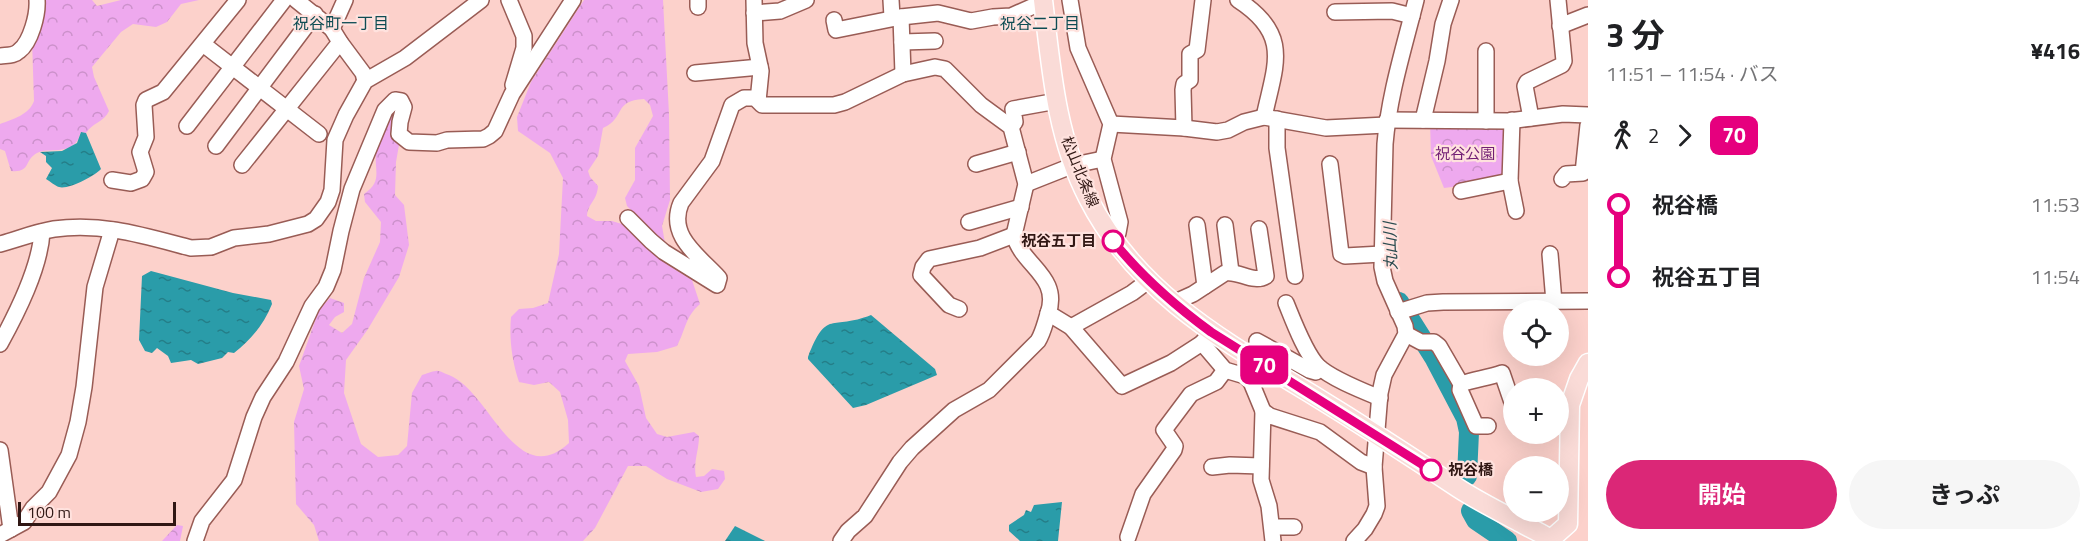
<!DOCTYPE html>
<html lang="ja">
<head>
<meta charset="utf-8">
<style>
  :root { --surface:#fff; --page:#f6f6f6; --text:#202124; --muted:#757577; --accent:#db2777 }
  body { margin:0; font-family:"Titillium Web","Noto Sans JP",sans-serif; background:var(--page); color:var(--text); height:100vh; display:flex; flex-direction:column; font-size:22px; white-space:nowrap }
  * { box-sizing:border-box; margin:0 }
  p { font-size:20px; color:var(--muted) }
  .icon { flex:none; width:33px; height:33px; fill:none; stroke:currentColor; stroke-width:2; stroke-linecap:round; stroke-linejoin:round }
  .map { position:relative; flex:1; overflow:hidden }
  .sheet { display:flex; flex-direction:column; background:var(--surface); width:510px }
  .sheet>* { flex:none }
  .badge { padding:0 12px; border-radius:9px; font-size:21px; line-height:39px }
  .tools { position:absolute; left:1503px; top:300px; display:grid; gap:12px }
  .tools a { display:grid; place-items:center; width:66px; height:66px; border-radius:50%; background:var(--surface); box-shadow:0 6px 24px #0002; font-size:30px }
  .scale { position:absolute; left:18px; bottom:15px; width:158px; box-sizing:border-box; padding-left:6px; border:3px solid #301714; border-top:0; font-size:16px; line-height:21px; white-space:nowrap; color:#301714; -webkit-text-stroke:4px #ffe2de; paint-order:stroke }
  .map>.badge { position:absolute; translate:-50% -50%; box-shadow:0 0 0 3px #fff }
  .legs { display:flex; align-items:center; gap:9px; height:66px; padding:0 18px; font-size:20px }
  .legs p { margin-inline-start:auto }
  .head { display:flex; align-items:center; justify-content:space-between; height:102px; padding:0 18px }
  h1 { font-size:33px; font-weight:700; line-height:45px }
  .cta { display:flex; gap:12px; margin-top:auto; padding:12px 18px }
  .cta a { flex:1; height:69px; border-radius:36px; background:var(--accent); color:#fff; font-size:24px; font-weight:700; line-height:69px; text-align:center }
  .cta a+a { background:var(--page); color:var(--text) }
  ul { padding:0 18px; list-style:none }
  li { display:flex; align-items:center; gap:21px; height:72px; font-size:22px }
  li i { display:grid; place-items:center; width:9px; height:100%; margin:0 8px; background:currentColor }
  li i::after { content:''; width:15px; height:15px; margin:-8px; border:4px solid; border-radius:50%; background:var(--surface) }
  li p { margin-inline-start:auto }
  li:first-child i { background:linear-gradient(#0000 50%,currentColor 0) }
  li:last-child i { background:linear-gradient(currentColor 50%,#0000 0) }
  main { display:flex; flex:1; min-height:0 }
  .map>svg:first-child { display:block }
</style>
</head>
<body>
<main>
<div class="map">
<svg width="1588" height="541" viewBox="0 0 1588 541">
  <defs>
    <pattern id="forest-crowns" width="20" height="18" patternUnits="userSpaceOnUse" patternTransform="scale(1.5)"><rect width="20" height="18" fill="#eea9ee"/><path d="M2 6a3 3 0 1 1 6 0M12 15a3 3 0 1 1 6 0" fill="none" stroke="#cc91cb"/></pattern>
    <pattern id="water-ripples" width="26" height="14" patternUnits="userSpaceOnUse" patternTransform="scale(1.5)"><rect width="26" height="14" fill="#2a9ca9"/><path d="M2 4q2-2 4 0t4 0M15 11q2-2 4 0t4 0" fill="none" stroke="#247e88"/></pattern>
  </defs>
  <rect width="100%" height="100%" fill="#fcd1cb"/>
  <g fill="url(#forest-crowns)">
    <path d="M41 0H92L97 6 121 0H199L181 4 167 22 156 27 133 24 121 32 92 67 94 77 109 111C104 122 92 123 86 133L81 132C79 135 79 139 77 141 67 155 50 147 37 153 24 160 31 173 11 171L5 151 0 149V124C13 119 29 115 34 101L32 40Z"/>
    <path d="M584 0H663L669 114 670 200 662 226 665 243 660 244 642 221 627 206 625 198 635 180V148L653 116 650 105 644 99C612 101 627 117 603 128L598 156 588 171 590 177 598 186C597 201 588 203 587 216L596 221H612L625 225 668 265 692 280 700 304C685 317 686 329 677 346L657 352 628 354 625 361 639 386 646 418 657 434 667 437 694 432 699 436C699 451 693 462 696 477L704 476 712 469 724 471 725 479 718 489 701 492 667 479 646 466H628L595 528 583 541H319L314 525 296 504 294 422 304 389 299 366 319 310 330 298 344 303V312L335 317 329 325 342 333 352 324 364 278 380 242 381 222 365 202 364 194C383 181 374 171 376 152 377 141 385 127 389 116L395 115 394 133 399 145 396 162 395 195 404 205 409 245 399 277 368 329 346 360 344 393 361 444 378 457 398 455 407 446 412 393 422 375C426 374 432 371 436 371 439 370 445 374 449 375 490 391 516 492 569 443L568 420 560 392 549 382 534 385 519 382C512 361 509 339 511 317L519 309 533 308 548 303 559 254 563 178 550 153 518 131 517 117 531 82Z"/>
    <polygon points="1430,122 1508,122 1507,180 1444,188 1431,156"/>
    <polygon points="177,525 183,526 180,541 162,541"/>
  </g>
  <g fill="url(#water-ripples)">
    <path d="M81 132 86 133 101 169C95 176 68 190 59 187 55 186 50 181 46 179L52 168 46 162V156L40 152 62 151 77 143Z"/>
    <path d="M151 271 233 293 271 300 272 304C264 324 251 340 234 353L228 352 222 358 198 364 191 360 171 363 168 356 157 348 152 353 145 351 139 340 142 276Z"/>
    <path d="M871 315 935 369 937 375 866 405 853 408 808 359V357C827 308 831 331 871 315Z"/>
    <polygon points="1062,502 1058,541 1020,541 1009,531 1009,525 1024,515 1026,510 1031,512 1034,505"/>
    <polygon points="735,526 765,541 725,541"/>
  </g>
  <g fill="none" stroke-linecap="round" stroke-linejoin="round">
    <g stroke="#2a9ca9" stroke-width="20">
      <polyline points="1399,302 1435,359 1466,418 1469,432 1467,476"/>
      <polyline points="1471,511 1476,520 1507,541"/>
    </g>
    <g stroke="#995c55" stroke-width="18">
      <g id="minor">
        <polyline points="296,0 332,29 340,42 363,73 365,81"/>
        <polyline points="509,0 524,36 524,48 513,85"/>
        <polyline points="698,0 698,7"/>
        <path d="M754 0 755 43 761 71 758 101 762 105H834L845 102 903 74 935 67 945 69 981 105 1011 127 1026 184 1014 235C1022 266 1061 276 1048 314 1045 323 1043 333 1038 341L989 390 954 410 912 448 900 462 865 516 848 531 841 541"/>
        <polyline points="891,0 892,17"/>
        <polyline points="1070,0 1078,48 1111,124 1103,159 1120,222 1118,233 1113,241"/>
        <path d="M1238 0C1292 35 1275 65 1264 117"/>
        <polyline points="1335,12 1392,11 1412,16"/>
        <polyline points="754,13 780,11 806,0"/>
        <polyline points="901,17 938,13 971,21 993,17 1011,16 1043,2"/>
        <polyline points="834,20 836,30 901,17 903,74"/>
        <polyline points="1560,26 1588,15"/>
        <polyline points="332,29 345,0"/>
        <polyline points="902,42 935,41"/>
        <polyline points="203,44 319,134"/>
        <polyline points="1486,51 1486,121"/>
        <path d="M0 56C7 55 14 56 19 51 31 42 38 14 37 0"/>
        <polyline points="695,73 760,67"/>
        <polyline points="1531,118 1525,86 1527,82 1562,65 1564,61 1558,0"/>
        <polyline points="1277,119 1277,148 1295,276"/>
        <polyline points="1387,120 1509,121 1563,114 1588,115"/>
        <polyline points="1423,120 1437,61 1443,24 1451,0"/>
        <polyline points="1512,120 1510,181 1516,211"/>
        <polyline points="1111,124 1184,128 1217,132 1228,130 1244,122 1264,117 1326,128 1386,125"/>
        <polyline points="187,126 284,0"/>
        <polyline points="1011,127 1015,122 1013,109 1057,101"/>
        <polyline points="1184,128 1183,90 1184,84 1190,80 1190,54 1197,50 1203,0"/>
        <polyline points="216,146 315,14"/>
        <polyline points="976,164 1018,152"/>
        <polyline points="1330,164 1341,254 1345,256 1382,254"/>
        <polyline points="242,165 340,42"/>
        <polyline points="1562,179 1566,174 1583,173 1588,125"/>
        <polyline points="112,180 131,183 142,179 146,172 140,152 146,137 144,105 146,100 163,92 238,0"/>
        <polyline points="1026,184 1074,165 1103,159"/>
        <polyline points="1461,191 1510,181"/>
        <path d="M628 218 651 241 664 252 717 285 719 278C699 256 667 236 681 203L712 161 732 105 744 98H758"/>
        <polyline points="969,222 1021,207"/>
        <polyline points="1197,225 1205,286"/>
        <polyline points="1225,225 1231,272"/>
        <path d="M0 244C18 239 36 232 54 229 102 222 145 236 191 248L211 247 234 238 269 234 308 224 316 219 328 202 332 190 335 140 346 115 365 81 405 58 481 0"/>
        <polyline points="1550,254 1554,302"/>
        <path d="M1173 303 1193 294 1225 273C1239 270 1253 284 1266 276L1259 229"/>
        <path d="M1286 303C1293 320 1305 353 1318 366 1330 378 1363 391 1380 398"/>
        <polyline points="959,309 949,305 921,275 923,267 929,259 980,248 1014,235"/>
        <polyline points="1398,312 1427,303 1443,302 1588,301"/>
        <polyline points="1048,313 1071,327 1122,386 1171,363 1202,343"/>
        <polyline points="1071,327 1132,293 1148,281"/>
        <polyline points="1211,332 1202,343 1225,370 1245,376 1251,382 1263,411 1270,416 1320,432 1361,462 1374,467"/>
        <polyline points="1406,334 1421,342 1434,342 1439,346 1461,384 1460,390 1476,426 1488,426"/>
        <polyline points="1257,341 1309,370 1316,372 1320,368"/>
        <path d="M0 344C17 313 40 268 42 232"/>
        <path d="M1461 384C1475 379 1488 378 1502 373L1514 408"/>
        <polyline points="1263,411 1261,480 1269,506 1273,541"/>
        <polyline points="0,450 11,529"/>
        <polyline points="1212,467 1230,465 1261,466"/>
        <polyline points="1272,527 1294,527"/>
        <polyline points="0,535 24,522 33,508 49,492 69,455 78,422 84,387 95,287 112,230"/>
        <polyline points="1128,537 1143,494 1174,450 1175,446 1164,430 1191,394 1216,382 1225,370"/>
        <polyline points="195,541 202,521 234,480 254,417 263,397 286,362 312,306 326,287 333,270 341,231 352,189 385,110 395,100 401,101 404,107 400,122 399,134 409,142 437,143 447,140 483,139 489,136 495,131 512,94 573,0"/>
        <path d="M1354 541 1365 529 1374 514 1377 506 1374 467 1380 393 1384 375 1406 334 1405 326 1385 281 1382 267 1385 144C1389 95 1404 48 1416 0"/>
      </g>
    </g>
    <g stroke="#fff" stroke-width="21">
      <g id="major">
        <path d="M1043 0C1051 67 1056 137 1088 198 1137 294 1224 341 1313 395 1362 425 1410 456 1458 488 1478 501 1500 512 1521 523 1531 529 1544 534 1553 541"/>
        <polyline points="1551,539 1568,524 1570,405 1579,379 1588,363"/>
      </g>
    </g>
    <use href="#minor" stroke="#fff" stroke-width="15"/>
    <use href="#major" stroke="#fadbd7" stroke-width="18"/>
  </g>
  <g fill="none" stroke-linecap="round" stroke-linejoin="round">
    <g stroke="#fff" stroke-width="14">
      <path id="line-1" d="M1113 241C1142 277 1174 305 1211 332L1431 470"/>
    </g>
    <use href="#line-1" stroke="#e6007e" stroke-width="9"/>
  </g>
  <g fill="#fff" stroke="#e6007e" stroke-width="3">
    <circle cx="1113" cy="241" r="10"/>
    <circle cx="1431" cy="470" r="10"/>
  </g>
  <g text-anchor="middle" stroke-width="4.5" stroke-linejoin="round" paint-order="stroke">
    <g font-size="15" fill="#711e74" stroke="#ffe2de">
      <text x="1465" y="159">祝谷公園</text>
    </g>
    <g font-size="15" fill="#301714" stroke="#ffe2de">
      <text transform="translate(1080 172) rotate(68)" y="5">松山北条線</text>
    </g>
    <g font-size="15" font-weight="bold" fill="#301714" stroke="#ffe2de" text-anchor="end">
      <text x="1096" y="246">祝谷五丁目</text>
      <text x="1448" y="475" text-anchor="start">祝谷橋</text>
    </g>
    <g font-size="16" fill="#0e4c53" stroke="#ffe2de">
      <text x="341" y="29">祝谷町一丁目</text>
      <text x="1040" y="29">祝谷二丁目</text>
    </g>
    <g font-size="16" font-style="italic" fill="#2b4c50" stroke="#ffe2de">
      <text transform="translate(1390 246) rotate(-92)" y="6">丸山川</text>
    </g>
  </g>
</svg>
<div class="tools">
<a><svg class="icon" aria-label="locate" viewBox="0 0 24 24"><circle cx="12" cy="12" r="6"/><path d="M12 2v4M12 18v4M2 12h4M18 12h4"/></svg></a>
<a>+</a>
<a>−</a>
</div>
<div class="scale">100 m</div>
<b class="badge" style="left:1264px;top:365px;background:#e6007e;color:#fff">70</b>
</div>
<section class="sheet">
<div class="head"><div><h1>3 分</h1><p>11:51 – 11:54 · バス</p></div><b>¥416</b></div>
<div class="legs"><svg class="icon" aria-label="walk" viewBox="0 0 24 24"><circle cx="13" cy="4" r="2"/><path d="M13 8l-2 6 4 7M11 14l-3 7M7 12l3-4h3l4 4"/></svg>2<svg class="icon" aria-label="forward" viewBox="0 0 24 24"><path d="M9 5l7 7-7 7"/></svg><b class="badge" style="background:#e6007e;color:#fff">70</b></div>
<ul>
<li><i style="color:#e6007e"></i><b>祝谷橋</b><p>11:53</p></li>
<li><i style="color:#e6007e"></i><b>祝谷五丁目</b><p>11:54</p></li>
</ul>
<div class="cta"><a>開始</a><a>きっぷ</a></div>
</section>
</main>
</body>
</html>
